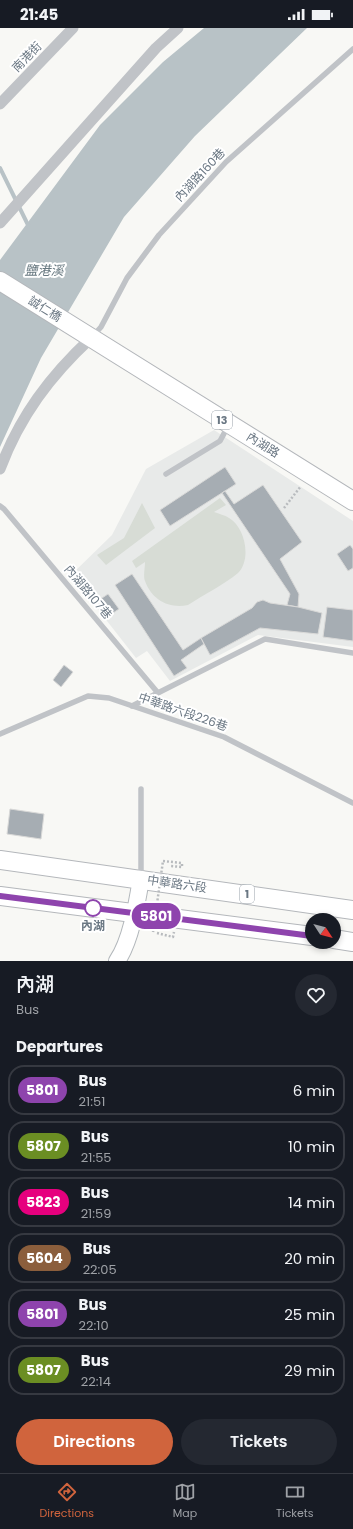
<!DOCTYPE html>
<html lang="en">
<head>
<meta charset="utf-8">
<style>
  :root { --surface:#171b24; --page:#242831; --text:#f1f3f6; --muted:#9ea1a6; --line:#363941; --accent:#d0643d }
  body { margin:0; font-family:Poppins,"Noto Sans TC",sans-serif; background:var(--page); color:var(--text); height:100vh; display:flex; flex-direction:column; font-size:15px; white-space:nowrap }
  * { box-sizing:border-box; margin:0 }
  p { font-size:13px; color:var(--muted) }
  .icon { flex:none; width:22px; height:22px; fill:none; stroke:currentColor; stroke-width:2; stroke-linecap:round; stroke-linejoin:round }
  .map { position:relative; height:933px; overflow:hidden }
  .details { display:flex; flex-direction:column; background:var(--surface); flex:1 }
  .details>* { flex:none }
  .badge { padding:0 8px; border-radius:13px; font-size:14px; line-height:26px }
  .needle { width:26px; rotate:126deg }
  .buttons { position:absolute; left:305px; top:885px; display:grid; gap:8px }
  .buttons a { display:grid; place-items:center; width:36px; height:36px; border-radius:50%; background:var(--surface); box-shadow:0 2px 6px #0003; font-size:20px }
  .map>.badge { position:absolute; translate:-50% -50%; box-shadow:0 0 0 2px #fff }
  h2 { padding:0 16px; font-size:15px; line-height:36px }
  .round { display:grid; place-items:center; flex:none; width:42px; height:42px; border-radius:21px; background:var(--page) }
  .overview { display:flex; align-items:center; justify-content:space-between; height:68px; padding:0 16px }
  h1 { font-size:19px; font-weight:600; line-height:30px }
  .cta { display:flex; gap:8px; margin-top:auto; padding:8px 16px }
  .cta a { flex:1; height:46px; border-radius:24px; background:var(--accent); color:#fff; font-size:16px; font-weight:600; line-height:46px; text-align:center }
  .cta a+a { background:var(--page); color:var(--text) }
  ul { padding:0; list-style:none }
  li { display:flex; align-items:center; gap:12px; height:50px; margin:0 8px 6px; padding:0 8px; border:2px solid var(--line); border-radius:16px }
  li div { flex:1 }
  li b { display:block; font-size:15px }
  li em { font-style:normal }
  li .badge { min-width:44px; font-weight:700; text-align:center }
  .status { display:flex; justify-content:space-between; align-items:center; height:28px; padding:0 20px; background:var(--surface); direction:ltr }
  .status svg { height:11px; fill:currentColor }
  .dock { display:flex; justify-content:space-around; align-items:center; height:56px; border-top:1px solid var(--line); background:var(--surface); font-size:11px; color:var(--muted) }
  .dock a { display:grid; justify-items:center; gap:2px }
  .dock .current { color:var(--accent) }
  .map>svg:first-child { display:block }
</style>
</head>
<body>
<div class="status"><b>21:45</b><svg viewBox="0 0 49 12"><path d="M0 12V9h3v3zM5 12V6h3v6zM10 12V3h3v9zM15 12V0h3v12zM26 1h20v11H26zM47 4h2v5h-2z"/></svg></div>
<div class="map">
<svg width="353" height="933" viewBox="0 0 353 933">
  <rect width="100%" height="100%" fill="#f8f8f5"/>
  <polygon fill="#e8eae9" points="214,402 353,493 353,619 258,607 170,653 147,623 136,630 71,547 112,507 146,441"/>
  <g fill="#d7dcd5">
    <path d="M220 470 226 477 214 484C219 486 225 487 229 490 245 499 252 531 238 545 226 555 202 568 188 577 169 581 152 572 145 553 143 548 145 540 145 534L136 540 132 533Z"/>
    <polygon points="142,475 155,500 106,537 97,527 124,510"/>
  </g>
  <polygon fill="#b8c2c6" points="204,0 307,0 195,108 124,189 41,330 0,419 0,232 100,97 163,34"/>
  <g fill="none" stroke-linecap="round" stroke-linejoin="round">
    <polyline stroke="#b8c2c6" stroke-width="4" points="0,140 29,199"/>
  </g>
  <g fill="#a6adb3" stroke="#d9d9d8">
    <polygon points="225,439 236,456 170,498 160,482"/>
    <polygon points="263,457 302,514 280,531 299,566 298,579 287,577 290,566 222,465 225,463 234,476"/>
    <polygon points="350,517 353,521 353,540 348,543 337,526"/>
    <polygon points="132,546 183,622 201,610 204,616 181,632 187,640 174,648 115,557"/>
    <polygon points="108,566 119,581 110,587 99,572"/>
    <polygon points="263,572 270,575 298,579 322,585 318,606 260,600 210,627 201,610 252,580 257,574"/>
    <polygon points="327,579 353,582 353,613 323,609"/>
    <polygon points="64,637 73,644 61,659 53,652"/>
    <polygon points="10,781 44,786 41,811 7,806"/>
  </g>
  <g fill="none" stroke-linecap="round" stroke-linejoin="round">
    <g stroke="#b2b7bb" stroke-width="18">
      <path id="secondary" d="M117 933C131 913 137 875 141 851"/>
    </g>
    <g stroke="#b4b7bb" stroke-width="20">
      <g id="primary">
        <polyline points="0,253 353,473"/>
        <polyline points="0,832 353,882"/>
        <polyline points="0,868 312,908"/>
        <polyline points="334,911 353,914"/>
      </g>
    </g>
    <g stroke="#b8bbbe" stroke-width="2.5" stroke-dasharray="2 2" stroke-linecap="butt">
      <polyline points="284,480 301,458"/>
      <polyline points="163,833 182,835 182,839 170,838"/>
      <polyline points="157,905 173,909 174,904"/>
    </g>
    <g stroke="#c0c3c7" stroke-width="5.5">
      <polyline points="92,309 101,299 127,250 159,207 226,134 353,21"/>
      <polyline points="166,446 220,413 228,398"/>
      <polyline points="0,478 4,481 158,665"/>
      <polyline points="132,678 265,611 353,625"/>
      <polyline points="0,706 88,668 109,670 224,709 353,775"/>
      <polyline points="141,761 141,849"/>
    </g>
    <g stroke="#c0c3c7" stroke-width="11">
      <polyline points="0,76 73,0"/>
      <polyline points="0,195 156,20 178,0"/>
      <path d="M0 441C20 388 50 348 91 310"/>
    </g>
    <use href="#secondary" stroke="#fff" stroke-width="16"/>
    <use href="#primary" stroke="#fff" stroke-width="18"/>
    <polyline stroke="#b8bbbe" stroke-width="2.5" stroke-dasharray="2 2" stroke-linecap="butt" points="153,904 163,833"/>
  </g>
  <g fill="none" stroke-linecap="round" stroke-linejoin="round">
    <g stroke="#fff" stroke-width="9">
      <polyline id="line" points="0,868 312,908"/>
    </g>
    <use href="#line" stroke="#8e44ad" stroke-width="6"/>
  </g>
  <circle fill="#fff" stroke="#8e44ad" stroke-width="2" cx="93" cy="880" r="8"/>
  <g text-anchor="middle" stroke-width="4" stroke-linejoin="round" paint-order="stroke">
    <g fill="#fff" stroke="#97a0a8" stroke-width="1">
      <rect x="212" y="383" width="20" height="18" rx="3"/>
      <rect x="240" y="857" width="14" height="18" rx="3"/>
    </g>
    <g font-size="11" font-weight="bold" fill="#6a7783">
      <text x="222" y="396">13</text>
      <text x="247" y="870">1</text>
    </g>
    <g font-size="12" fill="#6a7783" stroke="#fff">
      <text transform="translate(27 29) rotate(-46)" y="4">南港街</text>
      <text transform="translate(200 147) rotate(-47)" y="4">內湖路160巷</text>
      <text transform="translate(45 281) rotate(32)" y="4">誠仁橋</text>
      <text transform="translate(263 417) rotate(32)" y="4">內湖路</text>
      <text transform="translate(88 564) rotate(50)" y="4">內湖路107巷</text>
      <text transform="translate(183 684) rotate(19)" y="4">中華路六段226巷</text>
      <text transform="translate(177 856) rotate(8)" y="4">中華路六段</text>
    </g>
    <g font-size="12" font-weight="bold" fill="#6a7783" stroke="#fff">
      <text x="93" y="902">內湖</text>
    </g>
    <g font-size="13" font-style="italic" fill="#66777f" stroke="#fff">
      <text x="44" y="247">鹽港溪</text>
    </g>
  </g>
</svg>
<div class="buttons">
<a><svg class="needle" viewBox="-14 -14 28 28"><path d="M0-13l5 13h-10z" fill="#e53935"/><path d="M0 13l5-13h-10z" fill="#9ea1a6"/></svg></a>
</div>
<b class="badge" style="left:156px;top:888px;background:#8e44ad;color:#fff">5801</b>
</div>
<section class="details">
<div class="overview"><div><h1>內湖</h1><p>Bus</p></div><a class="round"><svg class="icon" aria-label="heart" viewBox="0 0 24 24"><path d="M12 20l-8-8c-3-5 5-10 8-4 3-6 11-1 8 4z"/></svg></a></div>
<h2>Departures</h2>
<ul>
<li><span class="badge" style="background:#8e44ad;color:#fff">5801</span><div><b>Bus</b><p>21:51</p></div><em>6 min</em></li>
<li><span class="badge" style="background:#6b8e23;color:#fff">5807</span><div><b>Bus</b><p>21:55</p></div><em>10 min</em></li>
<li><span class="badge" style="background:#e6007e;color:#fff">5823</span><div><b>Bus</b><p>21:59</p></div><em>14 min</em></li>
<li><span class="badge" style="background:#8b5e3c;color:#fff">5604</span><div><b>Bus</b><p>22:05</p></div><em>20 min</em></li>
<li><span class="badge" style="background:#8e44ad;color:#fff">5801</span><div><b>Bus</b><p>22:10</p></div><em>25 min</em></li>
<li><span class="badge" style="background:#6b8e23;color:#fff">5807</span><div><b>Bus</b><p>22:14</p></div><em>29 min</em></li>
</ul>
<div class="cta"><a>Directions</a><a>Tickets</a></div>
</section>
<nav class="dock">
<a class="current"><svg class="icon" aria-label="directions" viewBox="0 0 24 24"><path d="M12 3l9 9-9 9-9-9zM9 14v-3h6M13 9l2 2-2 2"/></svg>Directions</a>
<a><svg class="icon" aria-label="map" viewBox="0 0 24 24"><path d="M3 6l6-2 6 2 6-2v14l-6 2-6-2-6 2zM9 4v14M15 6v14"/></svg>Map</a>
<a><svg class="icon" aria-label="tickets" viewBox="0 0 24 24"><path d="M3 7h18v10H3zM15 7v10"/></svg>Tickets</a>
</nav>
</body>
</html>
